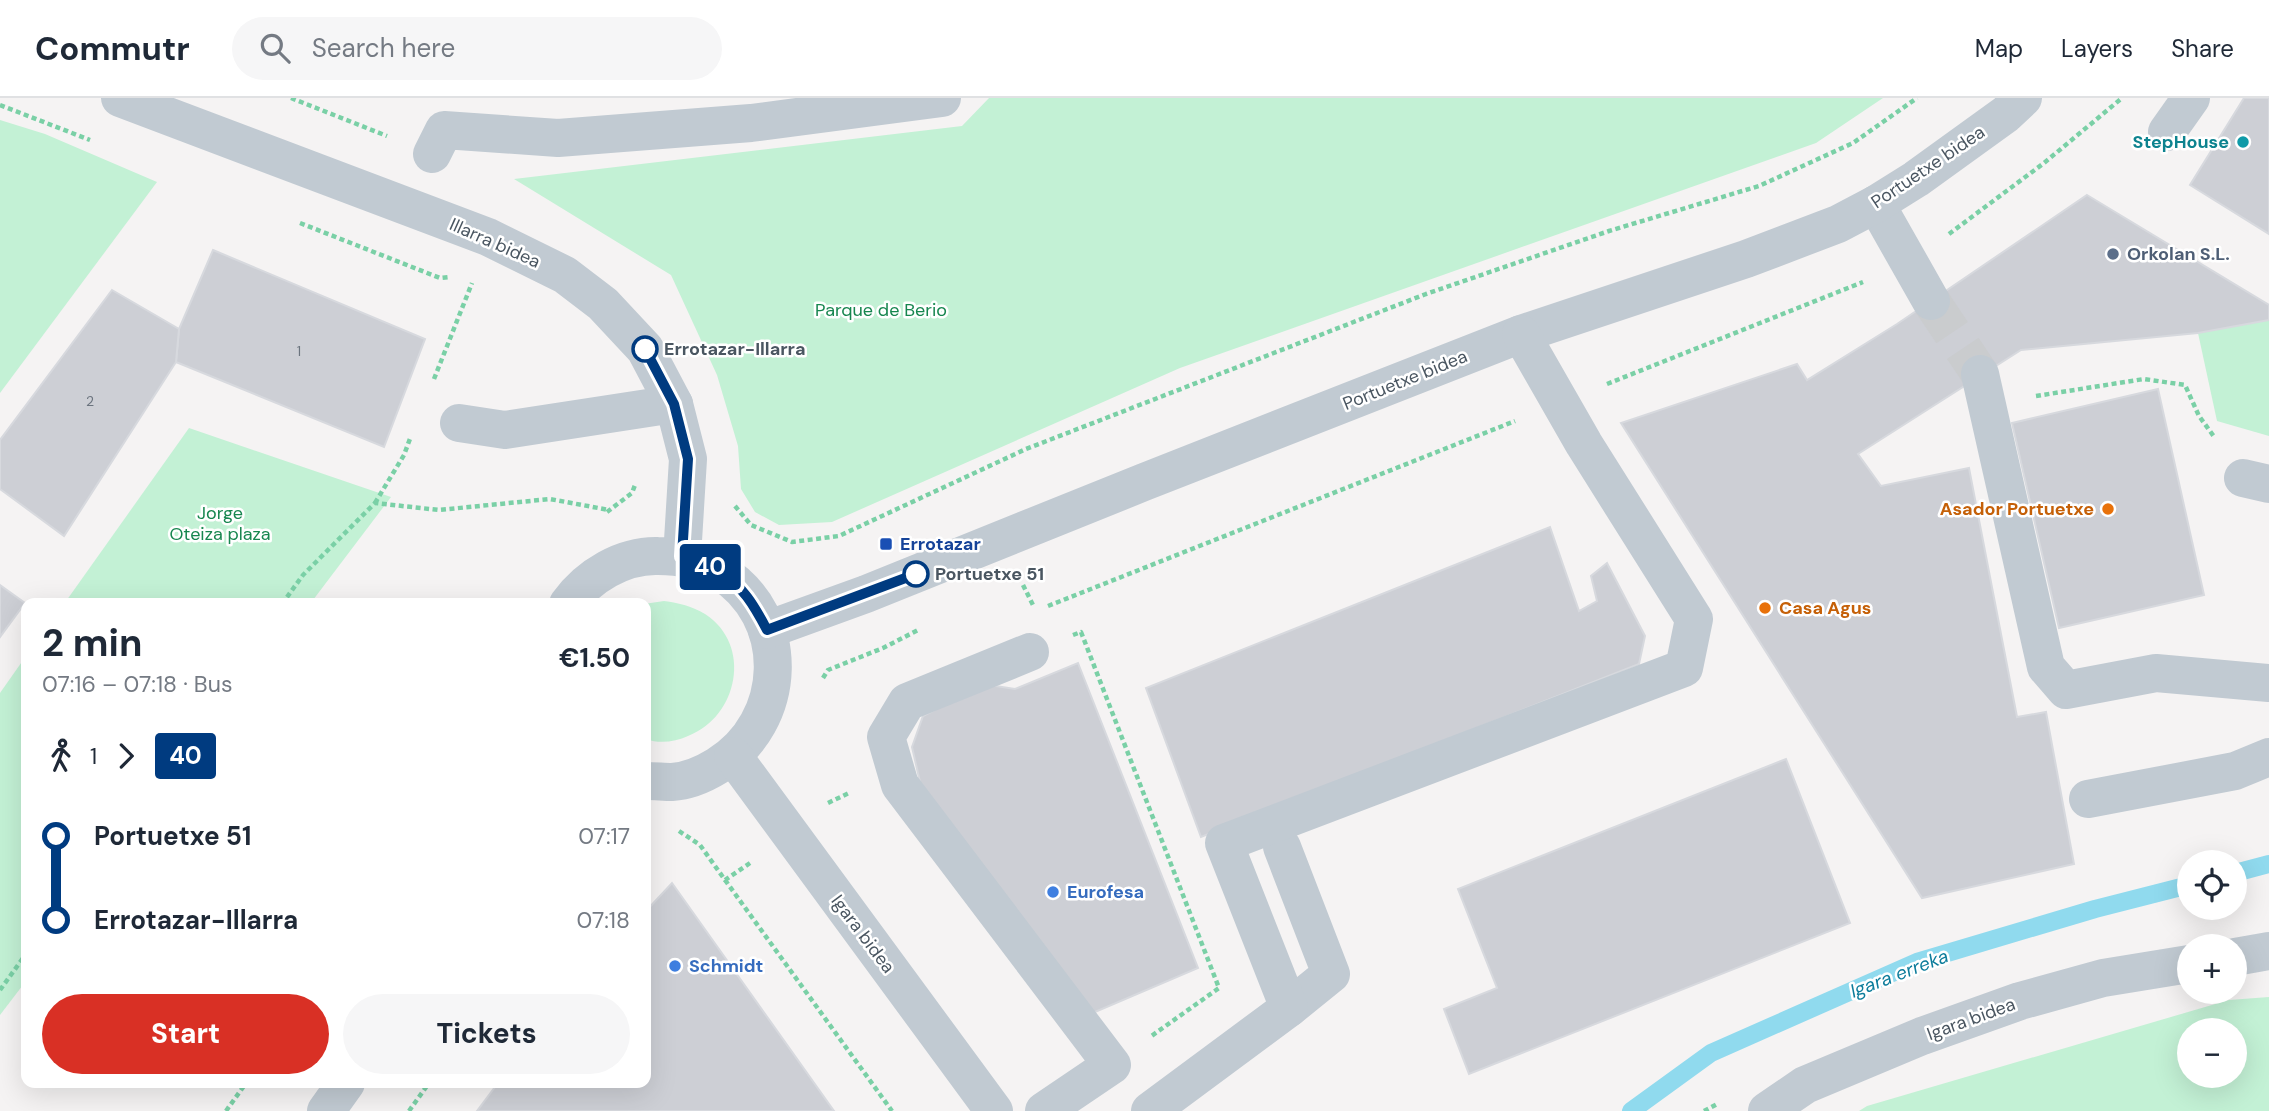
<!DOCTYPE html>
<html lang="en">
<head>
<meta charset="utf-8">
<style>
  :root { --surface:#fff; --page:#f6f6f7; --text:#1f2937; --muted:#747a83; --line:#e0e1e3; --accent:#d93025 }
  body { margin:0; font-family:"DM Sans",sans-serif; background:var(--page); color:var(--text); height:100vh; display:flex; flex-direction:column; font-size:26px; white-space:nowrap }
  * { box-sizing:border-box; margin:0 }
  p { font-size:23px; color:var(--muted) }
  .icon { flex:none; width:38px; height:38px; fill:none; stroke:currentColor; stroke-width:2; stroke-linecap:round; stroke-linejoin:round }
  .map { position:relative; flex:1; overflow:hidden }
  .panel { position:absolute; left:21px; top:500px; width:630px; height:490px; display:flex; flex-direction:column; background:var(--surface); border-radius:14px; box-shadow:0 7px 28px #0002 }
  .panel>* { flex:none }
  .badge { padding:0 14px; border-radius:5px; font-size:24px; line-height:46px }
  .buttons { position:absolute; left:2177px; top:752px; display:grid; gap:14px }
  .buttons a { display:grid; place-items:center; width:70px; height:70px; border-radius:50%; background:var(--surface); box-shadow:0 7px 28px #0002; font-size:35px }
  .map>.badge { position:absolute; translate:-50% -50%; box-shadow:0 0 0 4px #fff }
  .legs { display:flex; align-items:center; gap:10px; height:77px; padding:0 21px; font-size:23px }
  .legs p { margin-inline-start:auto }
  .overview { display:flex; align-items:center; justify-content:space-between; height:119px; padding:0 21px }
  h1 { font-size:38px; font-weight:700; line-height:52px }
  .primary-button { display:flex; gap:14px; margin-top:auto; padding:14px 21px }
  .primary-button a { flex:1; height:80px; border-radius:42px; background:var(--accent); color:#fff; font-size:28px; font-weight:700; line-height:80px; text-align:center }
  .primary-button a+a { background:var(--page); color:var(--text) }
  ul { padding:0 21px; list-style:none }
  li { display:flex; align-items:center; gap:24px; height:84px; font-size:26px }
  li i { display:grid; place-items:center; width:10px; height:100%; margin:0 9px; background:currentColor }
  li i::after { content:''; width:18px; height:18px; margin:-9px; border:5px solid; border-radius:50%; background:var(--surface) }
  li p { margin-inline-start:auto }
  li:first-child i { background:linear-gradient(#0000 50%,currentColor 0) }
  li:last-child i { background:linear-gradient(currentColor 50%,#0000 0) }
  header { display:flex; align-items:center; gap:42px; box-sizing:border-box; height:98px; padding:0 35px; background:var(--surface); border-bottom:2px solid var(--line) }
  header strong { font-size:33px }
  nav { display:flex; gap:38px; margin-inline-start:auto; font-size:24px }
  .search { width:490px; height:63px; background:var(--page); display:flex; align-items:center; gap:18px; box-sizing:border-box; padding:0 24px; border-radius:38px; color:var(--muted); font-size:26px }
  .map>svg:first-child { display:block }
</style>
</head>
<body>
<header>
<strong>Commutr</strong>
<div class="search"><svg class="icon" aria-label="search" viewBox="0 0 24 24"><circle cx="10" cy="10" r="6"/><path d="M15 15l6 6"/></svg>Search here</div>
<nav><a>Map</a><a>Layers</a><a>Share</a></nav>
</header>
<div class="map">
<svg width="2269" height="1013" viewBox="0 0 2269 1013">
  <rect width="100%" height="100%" fill="#f5f3f3"/>
  <g fill="#c3f1d5" fill-rule="evenodd">
    <polygon points="989,0 1883,0 1816,45 1180,270 832,424 779,427 755,414 741,391 738,348 717,277 671,177 514,81 962,28"/>
    <polygon points="0,22 45,36 157,84 0,295"/>
    <polygon points="2269,222 2269,338 2217,323 2198,235"/>
    <polygon points="189,330 391,399 310,506 64,506"/>
    <path d="M664 503C679 505 692 508 705 516 753 547 738 619 688 638 675 644 659 646 646 641V506H644Z"/>
    <polygon points="26,558 26,883 0,917 0,595"/>
    <path d="M2269 899V1013H1859L1867 1008 2229 902ZM2189 933H2235V978H2189Z"/>
  </g>
  <g fill="none" stroke-linecap="round" stroke-linejoin="round">
    <g stroke="#90daee" stroke-width="18">
      <polyline points="2235,775 2269,766"/>
      <polyline points="1631,1013 1711,955 1917,864 2095,811 2189,787"/>
    </g>
  </g>
  <g fill="#cdcfd5" stroke="#d7d9de" stroke-width="2">
    <polygon points="2244,0 2269,0 2269,136 2190,87"/>
    <polygon points="2087,97 2269,207 2269,222 2198,235 2021,252 1858,356 1881,388 1969,370 2017,619 2046,614 2074,766 1922,800 1621,325 1797,266 1807,282 1897,226"/>
    <polygon points="213,152 425,241 384,349 176,264 179,231"/>
    <polygon points="112,192 179,231 176,264 64,438 0,391 0,342"/>
    <polygon points="2158,291 2204,497 2059,530 2012,325"/>
    <polygon points="1550,429 1579,513 1597,503 1591,478 1607,465 1645,538 1639,566 1201,739 1146,590"/>
    <polygon points="0,487 25,505 0,539"/>
    <polygon points="1078,565 1198,870 1088,917 920,684 912,649 923,618 983,586 1015,591"/>
    <polygon points="1786,661 1850,825 1469,976 1444,911 1497,890 1458,791"/>
    <polygon points="672,785 834,1013 477,1013 498,985 646,985 646,813"/>
  </g>
  <g fill="none" stroke-linecap="round" stroke-linejoin="round">
    <polyline stroke="#caccce" stroke-width="38" stroke-dasharray="38 19" stroke-linecap="butt" points="1931,203 1980,276"/>
    <g stroke="#7ad0a6" stroke-width="4.5" stroke-dasharray="5 3.5" stroke-linecap="butt">
      <polyline points="291,0 387,38"/>
      <polyline points="0,7 90,42"/>
      <polyline points="300,125 440,180 449,179"/>
      <polyline points="1949,136 2044,65 2122,0"/>
      <polyline points="434,281 472,185"/>
      <polyline points="1607,286 1863,184"/>
      <polyline points="2036,298 2144,281 2185,287 2199,318 2215,340"/>
      <polyline points="375,405 404,357 411,338"/>
      <polyline points="735,408 751,427 792,444 839,438 1026,351 1426,196 1609,133 1759,88 1853,45 1917,0"/>
      <polyline points="607,414 632,395 635,387"/>
      <polyline points="1023,487 1033,507"/>
      <polyline points="282,506 303,477 375,405 439,412 550,401 609,412"/>
      <polyline points="1048,508 1515,323"/>
      <polyline points="1073,537 1081,534 1219,890 1150,939"/>
      <polyline points="823,580 828,572 883,550 920,531"/>
      <polyline points="828,705 851,694"/>
      <polyline points="679,733 700,747 725,782 750,765"/>
      <polyline points="725,782 892,1013"/>
      <polyline points="0,892 26,856"/>
      <polyline points="226,1013 246,985"/>
      <polyline points="409,1013 429,985"/>
      <polyline points="1704,1013 1719,1005"/>
    </g>
    <g stroke="#c1cad2" stroke-width="38">
      <polyline points="120,0 488,139 565,177 603,206 645,251 674,306 688,361 682,459"/>
      <polyline points="2167,34 2191,0"/>
      <polyline points="432,56 444,32 558,40 751,25 942,0"/>
      <polyline points="1876,106 1931,203"/>
      <polyline points="1980,276 2046,569 2066,592 2156,575 2269,585"/>
      <polyline points="459,325 505,332 674,306"/>
      <polyline points="2243,380 2269,386"/>
      <path d="M568 506C588 478 623 457 658 458 679 458 701 462 719 473 793 518 789 624 717 668 704 676 688 683 672 684 664 684 655 683 646 683"/>
      <polyline points="767,532 866,496 1144,384 1521,236 1746,161 1838,126 1876,106 1916,81 2006,16 2023,0"/>
      <polyline points="1030,554 907,604 886,639 900,687 1112,967 1044,1013"/>
      <polyline points="733,658 994,1013"/>
      <polyline points="2088,701 2235,673 2269,659"/>
      <polyline points="1282,749 1331,876 1289,910"/>
      <polyline points="2235,859 2269,853"/>
      <polyline points="326,1013 346,985"/>
      <polyline points="1150,1013 1289,910 1224,745 1684,570 1694,521 1584,346 1521,236"/>
      <polyline points="1767,1013 1805,987 1922,938 2020,903 2103,880 2189,866"/>
    </g>
  </g>
  <g fill="none" stroke-linecap="round" stroke-linejoin="round">
    <g stroke="#fff" stroke-width="16">
      <path id="line-1" d="M645 251 674 306 688 361 682 458C694 463 708 466 718 473 742 486 755 509 767 532L916 476"/>
    </g>
    <use href="#line-1" stroke="#003b80" stroke-width="10"/>
  </g>
  <circle fill="#0f9aa8" stroke="#fff" stroke-width="2.5" cx="2243" cy="44" r="7"/>
  <circle fill="#5c6f8a" stroke="#fff" stroke-width="2.5" cx="2113" cy="156" r="7"/>
  <g fill="#fff" stroke="#003b80" stroke-width="3.5">
    <circle cx="645" cy="251" r="12"/>
    <circle cx="916" cy="476" r="12"/>
  </g>
  <g fill="#e8710a" stroke="#fff" stroke-width="2.5">
    <circle cx="2108" cy="411" r="7"/>
    <circle cx="1765" cy="510" r="7"/>
  </g>
  <rect fill="#1a4fb4" stroke="#fff" stroke-width="2.5" x="879" y="439" width="14" height="14" rx="3.5"/>
  <g fill="#3f7fe0" stroke="#fff" stroke-width="2.5">
    <circle cx="1053" cy="794" r="7"/>
    <circle cx="675" cy="868" r="7"/>
  </g>
  <g text-anchor="middle" stroke-width="5" stroke-linejoin="round" paint-order="stroke">
    <g font-size="14" fill="#6b747e">
      <text x="299" y="258">1</text>
      <text x="90" y="308">2</text>
    </g>
    <g font-size="18" font-weight="bold" fill="#0d838f" stroke="#fff" text-anchor="end">
      <text x="2229" y="50">StepHouse</text>
    </g>
    <g font-size="18" fill="#4a5661" stroke="#fff">
      <text transform="translate(1928 69) rotate(-34)" y="6">Portuetxe bidea</text>
      <text transform="translate(495 145) rotate(24)" y="6">Illarra bidea</text>
      <text transform="translate(1405 282) rotate(-22)" y="6">Portuetxe bidea</text>
      <text transform="translate(863 836) rotate(53)" y="6">Igara bidea</text>
      <text transform="translate(1971 921) rotate(-20)" y="6">Igara bidea</text>
    </g>
    <g font-size="18" font-weight="bold" fill="#4e5e75" stroke="#fff" text-anchor="start">
      <text x="2127" y="162">Orkolan S.L.</text>
    </g>
    <g font-size="18" fill="#17864f" stroke="#fff">
      <text x="881" y="218">Parque de Berio</text>
      <text x="220" y="421">Jorge<tspan x="220" dy="21">Oteiza plaza</tspan></text>
    </g>
    <g font-size="18" font-weight="bold" fill="#4a5661" stroke="#fff" text-anchor="start">
      <text x="664" y="257">Errotazar-Illarra</text>
      <text x="935" y="482">Portuetxe 51</text>
    </g>
    <g font-size="18" font-weight="bold" fill="#c56008" stroke="#fff" text-anchor="end">
      <text x="2094" y="417">Asador Portuetxe</text>
      <text x="1779" y="516" text-anchor="start">Casa Agus</text>
    </g>
    <g font-size="18" font-weight="bold" fill="#164399" stroke="#fff" text-anchor="start">
      <text x="900" y="452">Errotazar</text>
    </g>
    <g font-size="18" font-weight="bold" fill="#366cbe" stroke="#fff" text-anchor="start">
      <text x="1067" y="800">Eurofesa</text>
      <text x="689" y="874">Schmidt</text>
    </g>
    <g font-size="19" font-style="italic" fill="#0c7c9b" stroke="#fff">
      <text transform="translate(1899 875) rotate(-21)" y="7">Igara erreka</text>
    </g>
  </g>
</svg>
<div class="buttons">
<a><svg class="icon" aria-label="locate" viewBox="0 0 24 24"><circle cx="12" cy="12" r="6"/><path d="M12 2v4M12 18v4M2 12h4M18 12h4"/></svg></a>
<a>+</a>
<a>−</a>
</div>
<b class="badge" style="left:710px;top:469px;background:#003b80;color:#fff">40</b>
<section class="panel">
<div class="overview"><div><h1>2 min</h1><p>07:16 – 07:18 · Bus</p></div><b>€1.50</b></div>
<div class="legs"><svg class="icon" aria-label="walk" viewBox="0 0 24 24"><circle cx="13" cy="4" r="2"/><path d="M13 8l-2 6 4 7M11 14l-3 7M7 12l3-4h3l4 4"/></svg>1<svg class="icon" aria-label="forward" viewBox="0 0 24 24"><path d="M9 5l7 7-7 7"/></svg><b class="badge" style="background:#003b80;color:#fff">40</b></div>
<ul>
<li><i style="color:#003b80"></i><b>Portuetxe 51</b><p>07:17</p></li>
<li><i style="color:#003b80"></i><b>Errotazar-Illarra</b><p>07:18</p></li>
</ul>
<div class="primary-button"><a>Start</a><a>Tickets</a></div>
</section>
</div>
</body>
</html>
